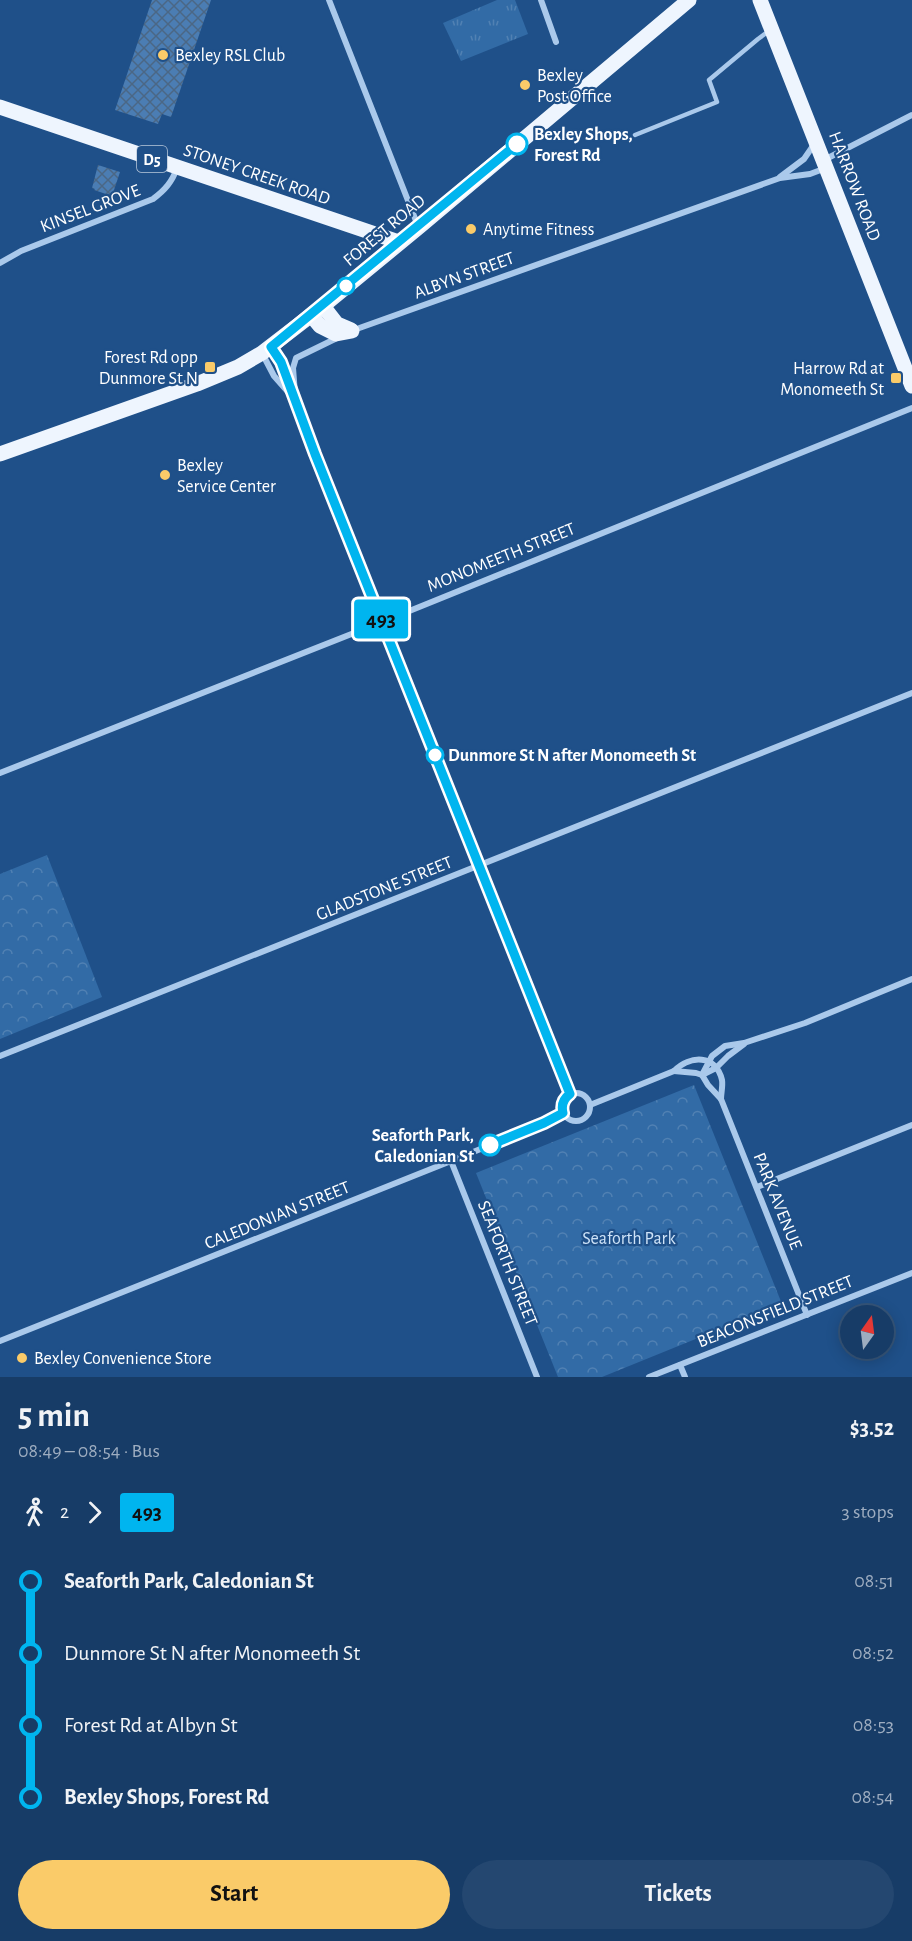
<!DOCTYPE html>
<html lang="en">
<head>
<meta charset="utf-8">
<style>
  :root { --surface:#173c67; --page:#244770; --text:#f1f3f6; --muted:#9eadc0; --line:#36567b; --accent:#facb69 }
  body { margin:0; font-family:"Alegreya Sans",sans-serif; background:var(--page); color:var(--text); height:100vh; display:flex; flex-direction:column; font-size:22px; white-space:nowrap }
  * { box-sizing:border-box; margin:0 }
  p { font-size:20px; color:var(--muted) }
  .icon { flex:none; width:33px; height:33px; fill:none; stroke:currentColor; stroke-width:2; stroke-linecap:round; stroke-linejoin:round }
  .map { position:relative; height:1377px; overflow:hidden }
  .sheet { display:flex; flex-direction:column; background:var(--surface); flex:1 }
  .sheet>* { flex:none }
  .badge { padding:0 12px; border-radius:4px; font-size:21px; line-height:39px }
  .needle { width:39px; rotate:14deg }
  .tools { position:absolute; left:840px; top:1305px; display:grid; gap:12px }
  .tools a { display:grid; place-items:center; width:54px; height:54px; border-radius:50%; background:var(--surface); box-shadow:0 3px 15px #0003,0 0 0 2px var(--line); font-size:30px }
  .map>.badge { position:absolute; translate:-50% -50%; box-shadow:0 0 0 3px #fff }
  .legs { display:flex; align-items:center; gap:9px; height:66px; padding:0 18px; font-size:20px }
  .legs p { margin-inline-start:auto }
  .overview { display:flex; align-items:center; justify-content:space-between; height:102px; padding:0 18px }
  h1 { font-size:33px; font-weight:700; line-height:45px }
  .button { display:flex; gap:12px; margin-top:auto; padding:12px 18px }
  .button a { flex:1; height:69px; border-radius:36px; background:var(--accent); color:#111; font-size:24px; font-weight:700; line-height:69px; text-align:center }
  .button a+a { background:var(--page); color:var(--text) }
  ul { padding:0 18px; list-style:none }
  li { display:flex; align-items:center; gap:21px; height:72px; font-size:22px }
  li i { display:grid; place-items:center; width:9px; height:100%; margin:0 8px; background:currentColor }
  li i::after { content:''; width:15px; height:15px; margin:-8px; border:4px solid; border-radius:50%; background:var(--surface) }
  li p { margin-inline-start:auto }
  li:first-child i { background:linear-gradient(#0000 50%,currentColor 0) }
  li:last-child i { background:linear-gradient(currentColor 50%,#0000 0) }
  .map>svg:first-child { display:block }
</style>
</head>
<body>
<div class="map">
<svg width="912" height="1377" viewBox="0 0 912 1377">
  <defs>
    <pattern id="grass-tufts" width="24" height="20" patternUnits="userSpaceOnUse" patternTransform="scale(1.5)"><rect width="24" height="20" fill="#326ba6"/><path d="M3 7l-1-3M5 7V3M7 7l1-3M15 17l-1-3M17 17v-4M19 17l1-3" fill="none" stroke="#5181b3"/></pattern>
    <pattern id="park-crowns" width="20" height="18" patternUnits="userSpaceOnUse" patternTransform="scale(1.5)"><rect width="20" height="18" fill="#326ba6"/><path d="M2 6a3 3 0 1 1 6 0M12 15a3 3 0 1 1 6 0" fill="none" stroke="#5181b3"/></pattern>
    <pattern id="building-cross-hatch" width="8" height="8" patternUnits="userSpaceOnUse" patternTransform="scale(1.5)"><rect width="8" height="8" fill="#4b7db3"/><path d="M0 0l8 8M0 8l8-8" fill="none" stroke="#4b6785"/></pattern>
  </defs>
  <rect width="100%" height="100%" fill="#1f5089"/>
  <polygon fill="url(#grass-tufts)" points="497,0 515,0 528,34 461,61 443,23"/>
  <g fill="url(#park-crowns)">
    <polygon points="47,855 102,997 0,1039 0,874"/>
    <polygon points="694,1085 782,1304 602,1377 558,1377 476,1173"/>
  </g>
  <g fill="url(#building-cross-hatch)">
    <polygon points="152,0 211,0 171,117 162,114 158,124 115,110"/>
    <polygon points="98,165 120,172 112,196 94,190 95,189 92,188"/>
  </g>
  <g fill="none" stroke-linecap="round" stroke-linejoin="round">
    <polyline stroke="#aac9eb" stroke-width="4.5" points="635,135 717,102 709,80 758,39 769,31"/>
    <g stroke="#aac9eb" stroke-width="6">
      <polyline points="329,0 418,226"/>
      <polyline points="541,0 556,42"/>
      <polyline points="824,160 912,115"/>
      <polyline points="780,177 804,159 815,143"/>
      <path d="M0 263 21 251 153 199C165 190 172 182 177 168"/>
      <polyline points="351,331 780,178 810,174 826,168"/>
      <polyline points="271,347 281,362 299,412 571,1094"/>
      <polyline points="263,355 274,376 289,393"/>
      <polyline points="295,394 293,368 296,358 337,338"/>
      <polyline points="0,773 392,618 912,408"/>
      <polyline points="0,1056 912,693"/>
      <polyline points="674,1071 696,1073 702,1075 716,1068 728,1056 744,1044"/>
      <polyline points="702,1075 708,1085 721,1099 807,1315"/>
      <polyline points="702,1075 712,1056 725,1046 744,1043 805,1023 912,979"/>
      <circle cx="576" cy="1107" r="14"/>
      <path d="M590 1105 674 1071C690 1055 716 1054 722 1080 723 1086 721 1093 721 1099"/>
      <polyline points="451,1161 537,1377"/>
      <polyline points="757,1187 912,1125"/>
      <polyline points="0,1341 451,1161 544,1123 563,1113"/>
      <polyline points="680,1365 685,1377"/>
      <polyline points="649,1377 912,1273"/>
    </g>
    <g stroke="#eef5fe" stroke-width="15">
      <polyline points="760,0 912,386"/>
      <polyline points="0,107 399,242"/>
      <polyline points="323,306 337,324 351,330"/>
      <polyline points="311,315 320,326 336,334 352,331"/>
      <polyline points="0,454 197,384 238,367 262,353 323,306 419,227 689,0"/>
    </g>
  </g>
  <g fill="none" stroke-linecap="round" stroke-linejoin="round">
    <g stroke="#fff" stroke-width="14">
      <path id="line-1" d="M490 1145 544 1123 563 1113C561 1105 563 1099 570 1094L315 454 281 362 271 347 517 144"/>
    </g>
    <use href="#line-1" stroke="#00b5ef" stroke-width="9"/>
  </g>
  <g fill="#facb69" stroke="#1f5089" stroke-width="2">
    <circle cx="163" cy="55" r="6"/>
    <circle cx="525" cy="85" r="6"/>
    <circle cx="471" cy="229" r="6"/>
    <rect x="204" y="361" width="12" height="12" rx="3"/>
    <rect x="890" y="372" width="12" height="12" rx="3"/>
    <circle cx="165" cy="475" r="6"/>
    <circle cx="22" cy="1358" r="6"/>
  </g>
  <g fill="#fff" stroke="#00b5ef" stroke-width="3">
    <circle cx="517" cy="144" r="10"/>
    <circle cx="346" cy="286" r="8"/>
    <circle cx="435" cy="755" r="8"/>
    <circle cx="490" cy="1145" r="10"/>
  </g>
  <g text-anchor="middle" stroke-width="4.5" stroke-linejoin="round" paint-order="stroke">
    <rect fill="#1f5089" stroke="#bccadc" stroke-width="1.5" x="137" y="146" width="30" height="26" rx="4.5"/>
    <g font-size="16" font-weight="bold" fill="#fff">
      <text x="152" y="165">D5</text>
    </g>
    <g font-size="18" fill="#fff" stroke="#1f5089" text-anchor="start">
      <text x="175" y="61">Bexley RSL Club</text>
      <text x="537" y="81">Bexley<tspan x="537" dy="21">Post Office</tspan></text>
      <text x="483" y="235">Anytime Fitness</text>
      <text x="198" y="363" text-anchor="end">Forest Rd opp<tspan x="198" dy="21">Dunmore St N</tspan></text>
      <text x="884" y="374" text-anchor="end">Harrow Rd at<tspan x="884" dy="21">Monomeeth St</tspan></text>
      <text x="177" y="471">Bexley<tspan x="177" dy="21">Service Center</tspan></text>
      <text x="34" y="1364">Bexley Convenience Store</text>
    </g>
    <g font-size="18" font-weight="bold" fill="#fff" stroke="#1f5089" text-anchor="start">
      <text x="534" y="140">Bexley Shops,<tspan x="534" dy="21">Forest Rd</tspan></text>
      <text x="448" y="761">Dunmore St N after Monomeeth St</text>
      <text x="474" y="1141" text-anchor="end">Seaforth Park,<tspan x="474" dy="21">Caledonian St</tspan></text>
    </g>
    <g font-size="18" fill="#fff" stroke="#1f5089">
      <text transform="translate(257 174) rotate(19)" y="6">STONEY CREEK ROAD</text>
      <text transform="translate(855 186) rotate(69)" y="6">HARROW ROAD</text>
      <text transform="translate(90 208) rotate(-21)" y="6">KINSEL GROVE</text>
      <text transform="translate(384 230) rotate(-40)" y="6">FOREST ROAD</text>
      <text transform="translate(464 275) rotate(-20)" y="6">ALBYN STREET</text>
      <text transform="translate(501 557) rotate(-22)" y="6">MONOMEETH STREET</text>
      <text transform="translate(384 888) rotate(-22)" y="6">GLADSTONE STREET</text>
      <text transform="translate(778 1201) rotate(68)" y="6">PARK AVENUE</text>
      <text transform="translate(277 1215) rotate(-22)" y="6">CALEDONIAN STREET</text>
      <text transform="translate(508 1263) rotate(68)" y="6">SEAFORTH STREET</text>
      <text transform="translate(775 1311) rotate(-22)" y="6">BEACONSFIELD STREET</text>
    </g>
    <g font-size="18" fill="#cee3f8" stroke="#1f5089">
      <text x="629" y="1244">Seaforth Park</text>
    </g>
  </g>
</svg>
<div class="tools">
<a><svg class="needle" viewBox="-14 -14 28 28"><path d="M0-13l5 13h-10z" fill="#e53935"/><path d="M0 13l5-13h-10z" fill="#9eadc0"/></svg></a>
</div>
<b class="badge" style="left:381px;top:619px;background:#00b5ef;color:#111">493</b>
</div>
<section class="sheet">
<div class="overview"><div><h1>5 min</h1><p>08:49 – 08:54 · Bus</p></div><b>$3.52</b></div>
<div class="legs"><svg class="icon" aria-label="walk" viewBox="0 0 24 24"><circle cx="13" cy="4" r="2"/><path d="M13 8l-2 6 4 7M11 14l-3 7M7 12l3-4h3l4 4"/></svg>2<svg class="icon" aria-label="forward" viewBox="0 0 24 24"><path d="M9 5l7 7-7 7"/></svg><b class="badge" style="background:#00b5ef;color:#111">493</b><p>3 stops</p></div>
<ul>
<li><i style="color:#00b5ef"></i><b>Seaforth Park, Caledonian St</b><p>08:51</p></li>
<li><i style="color:#00b5ef"></i><span>Dunmore St N after Monomeeth St</span><p>08:52</p></li>
<li><i style="color:#00b5ef"></i><span>Forest Rd at Albyn St</span><p>08:53</p></li>
<li><i style="color:#00b5ef"></i><b>Bexley Shops, Forest Rd</b><p>08:54</p></li>
</ul>
<div class="button"><a>Start</a><a>Tickets</a></div>
</section>
</body>
</html>
